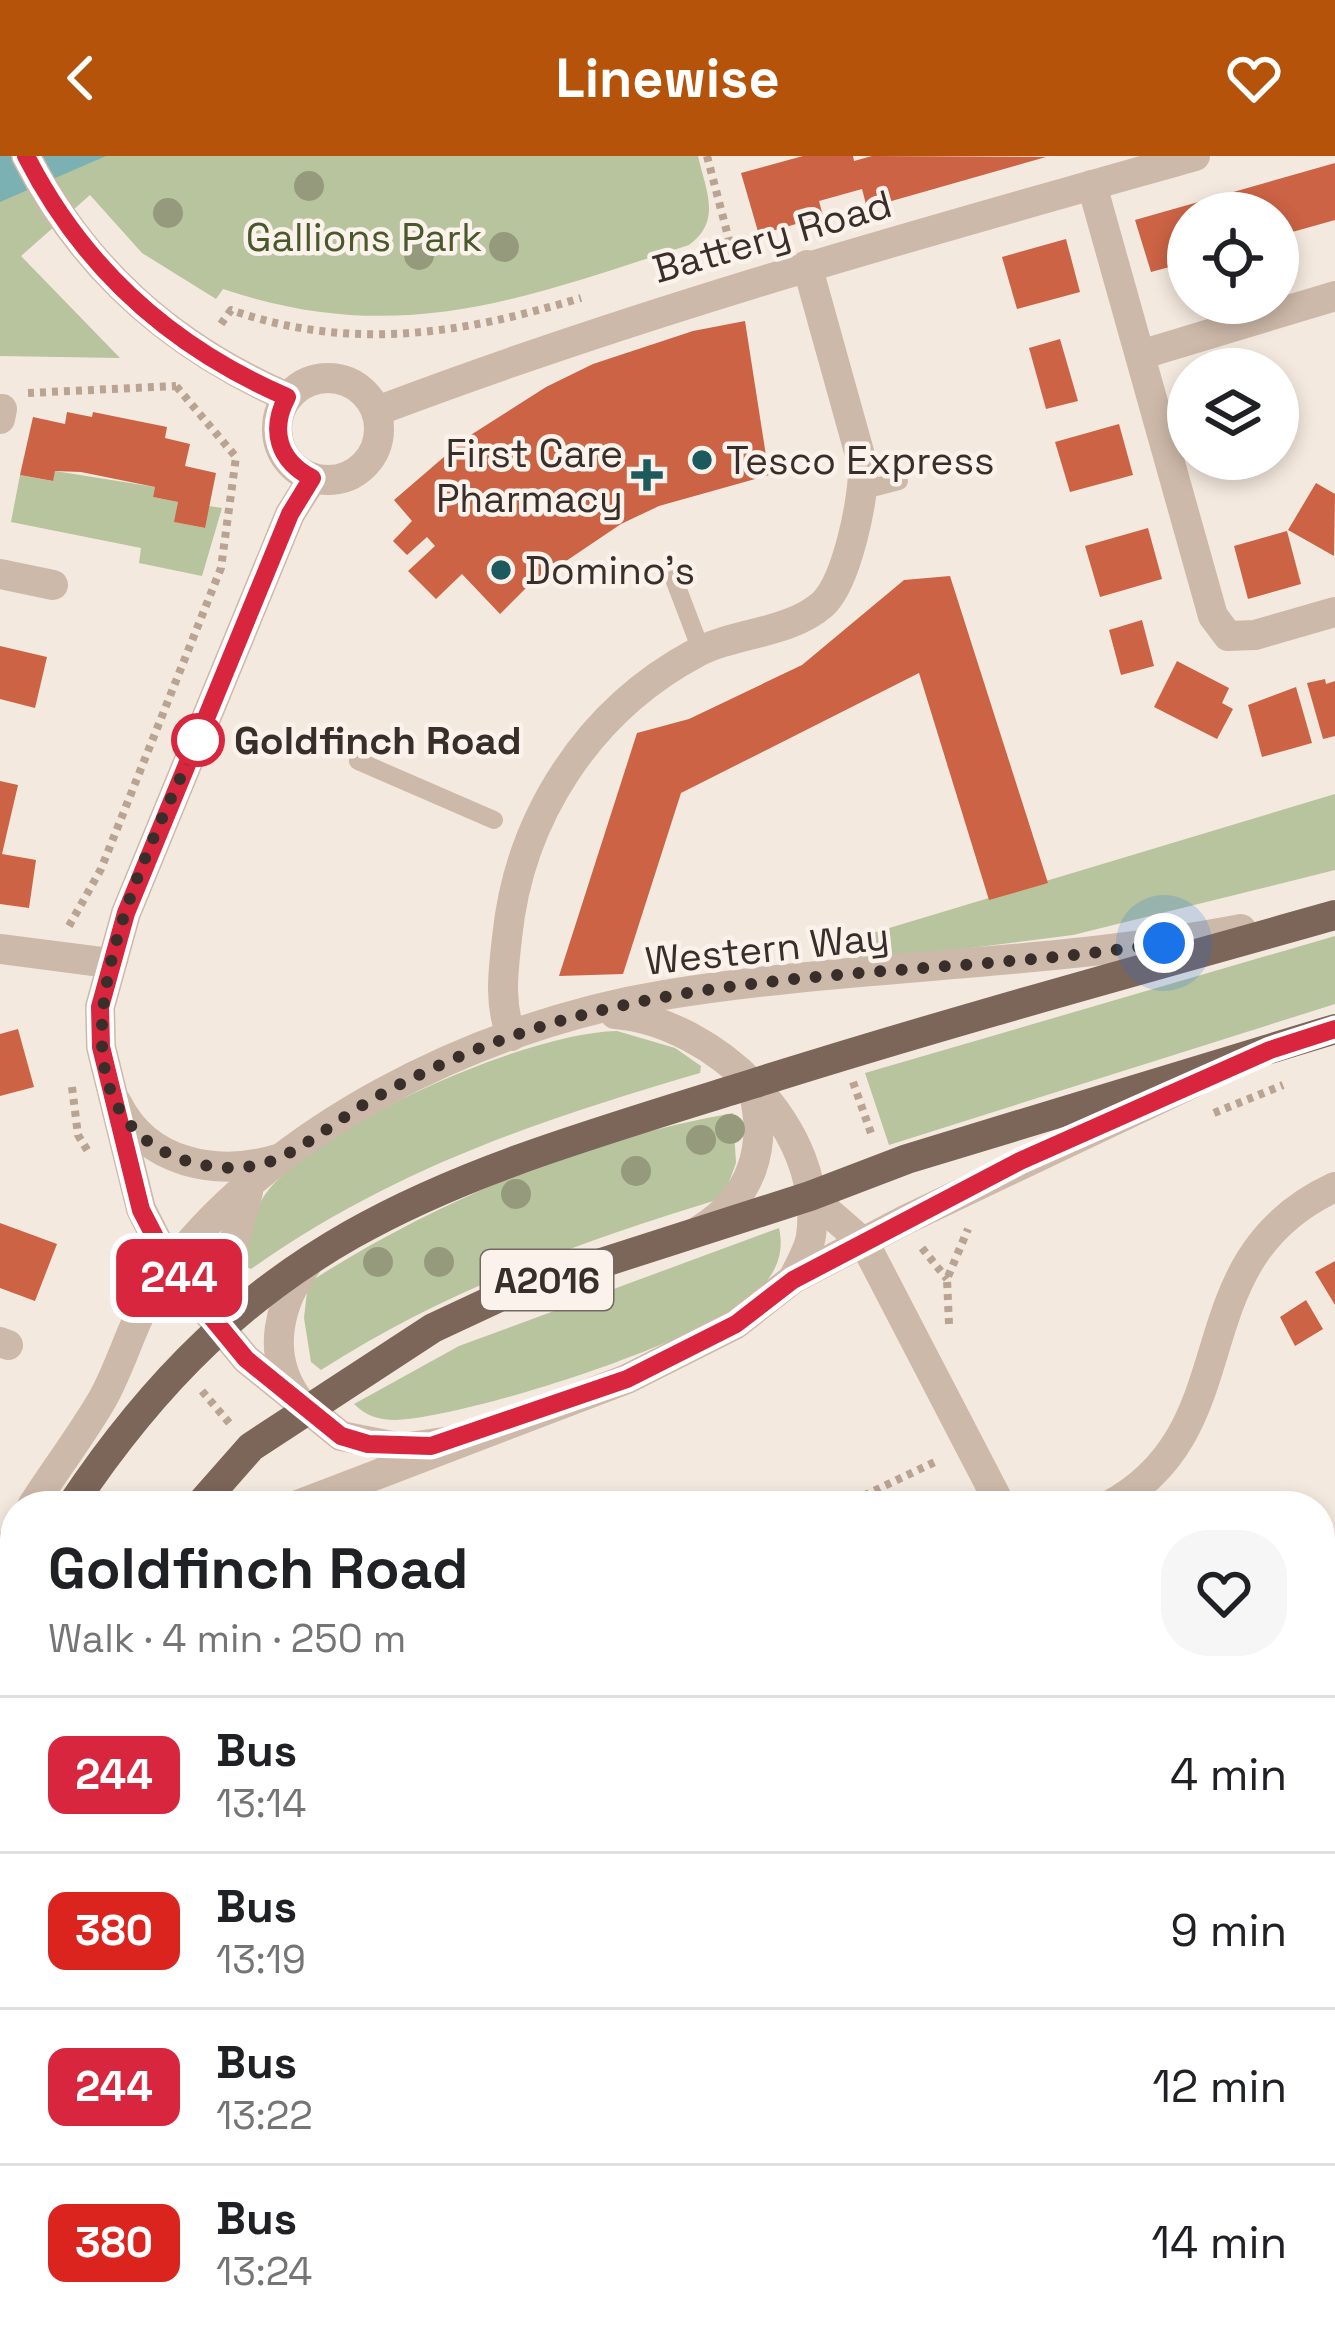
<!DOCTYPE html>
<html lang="en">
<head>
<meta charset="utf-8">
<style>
  :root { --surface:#fff; --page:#f6f6f6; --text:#202124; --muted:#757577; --line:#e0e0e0; --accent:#b45309 }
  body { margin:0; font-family:"Space Grotesk",sans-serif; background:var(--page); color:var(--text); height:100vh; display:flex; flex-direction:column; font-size:45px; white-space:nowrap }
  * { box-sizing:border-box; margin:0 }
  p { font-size:39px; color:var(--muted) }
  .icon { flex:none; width:66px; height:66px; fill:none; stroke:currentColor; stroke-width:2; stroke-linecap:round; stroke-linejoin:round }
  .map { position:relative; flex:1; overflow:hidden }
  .details { position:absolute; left:0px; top:1335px; width:1335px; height:852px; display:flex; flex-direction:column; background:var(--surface); border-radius:48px 48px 0 0; box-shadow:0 6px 18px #0003 }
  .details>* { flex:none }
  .badge { padding:0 24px; border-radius:18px; font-size:42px; line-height:78px }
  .buttons { position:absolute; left:1167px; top:36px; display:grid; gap:24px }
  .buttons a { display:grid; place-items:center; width:132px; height:132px; border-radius:50%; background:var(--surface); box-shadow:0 6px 18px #0003; font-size:60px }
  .you { position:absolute; width:60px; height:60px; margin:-30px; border:9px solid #fff; border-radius:50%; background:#1a73e8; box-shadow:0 0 0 18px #1a73e833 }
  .map>.badge { position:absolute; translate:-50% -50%; box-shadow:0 0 0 6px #fff }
  .round { display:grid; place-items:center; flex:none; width:126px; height:126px; border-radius:48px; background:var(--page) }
  .head { display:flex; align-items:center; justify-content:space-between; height:204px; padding:0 48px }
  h1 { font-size:57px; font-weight:800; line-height:90px }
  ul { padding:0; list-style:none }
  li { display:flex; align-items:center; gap:36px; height:156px; padding:0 48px; border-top:3px solid var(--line) }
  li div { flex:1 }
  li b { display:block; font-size:45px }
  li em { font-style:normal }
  li .badge { min-width:132px; font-weight:700; text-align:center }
  header { display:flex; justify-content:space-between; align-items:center; height:156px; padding:0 48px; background:var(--accent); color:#fff; font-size:54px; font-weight:800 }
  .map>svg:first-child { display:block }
</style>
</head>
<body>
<header><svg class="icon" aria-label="back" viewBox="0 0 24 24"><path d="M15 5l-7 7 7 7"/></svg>Linewise<svg class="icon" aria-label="heart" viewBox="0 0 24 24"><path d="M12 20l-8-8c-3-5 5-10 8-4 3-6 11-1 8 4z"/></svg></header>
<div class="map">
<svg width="1335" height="2187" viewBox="0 0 1335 2187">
  <rect width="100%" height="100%" fill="#f4e9de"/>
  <g fill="#b7c49d">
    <path d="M0 0H698C706 35 722 65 689 89 521 143 399 192 223 133L216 143 142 97 90 39 21 100 120 202 0 200Z"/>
    <polygon points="55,315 155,331 153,341 178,346 175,366 204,372 209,350 222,352 202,420 139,407 141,392 11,366 20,319 52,325"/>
    <polygon points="1335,638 1335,714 1073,779 852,807 846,785"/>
    <polygon points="1335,780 1335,848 889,989 865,917"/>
    <path d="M617 875 675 892 701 910 700 917C536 965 391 1014 251 1113L244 1110C247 1083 252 1053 270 1032 330 964 527 877 617 875Z"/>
    <path d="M733 957 736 1007 723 1042C580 1086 447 1133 321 1214L311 1206 304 1162 308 1127C435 1045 584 983 733 957Z"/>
    <path d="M779 1072C784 1094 778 1113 762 1131 716 1183 466 1262 395 1264 378 1264 365 1259 354 1248L459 1190Z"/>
  </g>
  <polygon fill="#7bb1b2" points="0,0 106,0 0,46"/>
  <g fill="#cb6344">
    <polygon points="803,0 853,0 854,5 872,0 1046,1 867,52 862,33 819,45 823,60 759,79 741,17"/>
    <polygon points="1335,7 1335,64 1278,80 1278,57 1188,57 1188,106 1151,116 1135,64"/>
    <polygon points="1066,83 1080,136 1017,153 1002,101"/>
    <polygon points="745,165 769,319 659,350 621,368 526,432 500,458 462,418 436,443 408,415 435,390 427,381 407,399 393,385 412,365 394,344 466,282 546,231 593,208 693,175"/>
    <polygon points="1060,183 1078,245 1046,253 1029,192"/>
    <polygon points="67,256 92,261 93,256 167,271 165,282 190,288 185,310 216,317 205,372 174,366 178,346 153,341 155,331 81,316 55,315 53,325 20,319 33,261 65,268"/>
    <polygon points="1119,268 1133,319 1070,336 1055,286"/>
    <polygon points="1316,327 1335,338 1334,400 1288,374"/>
    <polygon points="1148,372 1162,423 1100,441 1085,390"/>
    <polygon points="1287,375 1301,428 1248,443 1234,390"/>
    <polygon points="950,420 1048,727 989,744 919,517 681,637 623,818 559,820 637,577 689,563 802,509 904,424"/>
    <polygon points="1142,464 1154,510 1121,519 1109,474"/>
    <polygon points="0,490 47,501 35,552 0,543"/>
    <polygon points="1177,505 1229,532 1222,547 1233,553 1217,583 1154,551"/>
    <polygon points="1325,523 1326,528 1335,525 1335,580 1323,583 1307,527"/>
    <polygon points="1296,531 1312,587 1262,601 1248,549"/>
    <polygon points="0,625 18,629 2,698 36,704 29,752 0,748"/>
    <polygon points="18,873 34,931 0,940 0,878"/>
    <polygon points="0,1067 57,1088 35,1145 0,1132"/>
    <polygon points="1335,1105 1335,1149 1315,1116"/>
    <polygon points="1306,1144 1323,1173 1295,1190 1280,1161"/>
    <polygon points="1335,2096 1335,2187 1309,2187 1300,2172 1320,2172 1320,2105"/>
    <polygon points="62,2172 274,2172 282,2187 70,2187"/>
    <polygon points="1227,2172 1277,2172 1286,2187 1236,2187"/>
  </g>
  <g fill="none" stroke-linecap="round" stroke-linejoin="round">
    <g stroke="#b9a393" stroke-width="8" stroke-dasharray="6 6" stroke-linecap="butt">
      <polyline points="707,0 734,103"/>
      <path d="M221 168 231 154C352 196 461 178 581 142"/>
      <polyline points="28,237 176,230"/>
      <polyline points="69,770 101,713 221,412 236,301 176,230"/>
      <polyline points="853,926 872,980"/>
      <polyline points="72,931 78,979 89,997"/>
      <polyline points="1214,957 1283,929"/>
      <polyline points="922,1092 947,1123"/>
      <polyline points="949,1168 947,1123 968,1073"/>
      <polyline points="202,1235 231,1269"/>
      <polyline points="718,1336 720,1350"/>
      <polyline points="842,1350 939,1304"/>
      <polyline points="0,1942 15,1898"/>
      <polyline points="0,1973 15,1926"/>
    </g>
    <g stroke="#cdb9a9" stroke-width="18">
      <polyline points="864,334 899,325"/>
      <polyline points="674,423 701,494"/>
      <polyline points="358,605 494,664"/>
      <polyline points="1320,1739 1335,1741"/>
      <polyline points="1320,1878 1335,1869"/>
      <polyline points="1320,2055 1335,2046"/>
      <polyline points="448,2172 455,2187"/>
      <polyline points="11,2187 15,2139"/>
      <polyline points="791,2187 817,2172"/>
      <polyline points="1100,2187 1126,2172"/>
    </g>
    <g stroke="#cdb9a9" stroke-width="30">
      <polyline points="1092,29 1213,460 1228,480 1255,479 1335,456"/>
      <polyline points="1140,199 1335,140"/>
      <path d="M377 255C646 153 919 78 1195 0"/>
      <polyline points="0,263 2,253"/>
      <polyline points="0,418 53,429"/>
      <polyline points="0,793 109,807"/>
      <path d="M511 880C499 846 503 817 507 782 519 661 589 554 696 497 735 476 789 478 823 448 847 425 864 343 863 310L807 109"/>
      <polyline points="810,1040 865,1088 1001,1350"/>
      <polyline points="0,1186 8,1189"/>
      <path d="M1108 1350C1253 1273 1174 1105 1335 1031"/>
    </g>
    <g stroke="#cdb9a9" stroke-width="30">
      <path d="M26 0C83 113 171 190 287 241"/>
      <circle cx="328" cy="273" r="51"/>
      <polyline points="312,323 290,358 126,757 100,851 101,891 141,1053 171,1112 246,1203 341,1280 402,1292 465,1283"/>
      <path d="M615 858C715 866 826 973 811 1080 809 1094 799 1110 793 1123"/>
      <path d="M117 947C147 1008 217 1021 277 1003"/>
      <path d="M701 1073C752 1042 768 990 753 934"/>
      <polyline points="219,1172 226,1113 248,1036"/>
      <path d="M297 1242C265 1197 279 1145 310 1104"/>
      <path d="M32 1350C55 1314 81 1280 102 1244 123 1207 132 1165 156 1130 265 973 480 869 664 839 855 808 1050 810 1241 773"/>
      <polyline points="295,1350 627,1223 736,1168 793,1123 905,1064 1193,927"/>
      <polyline points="0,1409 15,1380"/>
    </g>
    <g stroke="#7c6559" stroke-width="30">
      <path d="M71 1350C257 1070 451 1022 752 928 945 867 1140 814 1335 759"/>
      <polyline points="199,1350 251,1291 433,1172 508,1137 810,1040 907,1003 1335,873"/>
      <polyline points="0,1485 15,1452"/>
      <polyline points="0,1754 15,1711"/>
    </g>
  </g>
  <g fill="#969a7c">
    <circle cx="309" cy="30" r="15"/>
    <circle cx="168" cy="57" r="15"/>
    <circle cx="504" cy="91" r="15"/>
    <circle cx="419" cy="99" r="15"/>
    <circle cx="730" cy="973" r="15"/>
    <circle cx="701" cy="984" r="15"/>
    <circle cx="636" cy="1015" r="15"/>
    <circle cx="516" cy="1038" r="15"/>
    <circle cx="378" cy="1106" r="15"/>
    <circle cx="439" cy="1106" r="15"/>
  </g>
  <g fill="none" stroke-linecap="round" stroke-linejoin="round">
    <g stroke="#fff" stroke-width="27">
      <path id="line" d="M26 0C83 112 171 191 287 241 269 275 279 305 312 322L290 358 126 757 100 851 101 891 141 1054 171 1112 246 1203 341 1280 368 1288 431 1290 627 1223 736 1168 793 1124 1020 1005 1270 894 1335 873"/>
    </g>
    <use href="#line" stroke="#d7263d" stroke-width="18"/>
    <path stroke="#392e29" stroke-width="12" stroke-dasharray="0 21.6" d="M198 584C153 683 26 924 165 996 198 1013 243 1018 279 1002 310 988 340 962 371 944 442 904 518 874 598 855 782 810 977 817 1164 787"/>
  </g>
  <g fill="#1c5a5d" stroke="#fbf3eb" stroke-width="4.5">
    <circle cx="702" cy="304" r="12"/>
    <path d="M641 301h12v12h12v12h-12v12h-12v-12h-12v-12h12z"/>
    <circle cx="501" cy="414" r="12"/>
  </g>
  <circle fill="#fff" stroke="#d7263d" stroke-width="6" cx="198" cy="584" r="24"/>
  <g text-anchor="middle" stroke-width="9" stroke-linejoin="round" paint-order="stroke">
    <rect fill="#fbf3eb" stroke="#736963" stroke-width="3" x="481" y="1094" width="132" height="60" rx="9"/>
    <g font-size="36" font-weight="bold" fill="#392e29">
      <text x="547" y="1137">A2016</text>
    </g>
    <g font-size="39" fill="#392e29" stroke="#fbf3eb">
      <text transform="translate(772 80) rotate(-16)" y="14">Battery Road</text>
      <text transform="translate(767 792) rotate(-6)" y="14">Western Way</text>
    </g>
    <g font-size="39" fill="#49592b" stroke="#fbf3eb">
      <text x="364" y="95">Gallions Park</text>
    </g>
    <g font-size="39" fill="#392e29" stroke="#fbf3eb" text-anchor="start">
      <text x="623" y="311" text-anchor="end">First Care<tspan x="623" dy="45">Pharmacy</tspan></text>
      <text x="726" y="318">Tesco Express</text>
      <text x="525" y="428">Domino's</text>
    </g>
    <g font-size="39" font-weight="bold" fill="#392e29" stroke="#fbf3eb" text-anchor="start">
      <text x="234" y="598">Goldfinch Road</text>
    </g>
  </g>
</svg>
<div class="buttons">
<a><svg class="icon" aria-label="locate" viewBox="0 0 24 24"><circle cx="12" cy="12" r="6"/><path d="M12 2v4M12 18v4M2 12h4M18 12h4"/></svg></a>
<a><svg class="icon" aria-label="layers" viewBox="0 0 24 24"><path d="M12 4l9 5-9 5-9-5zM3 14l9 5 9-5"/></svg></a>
</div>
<div class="you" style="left:1164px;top:787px"></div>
<b class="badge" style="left:179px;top:1122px;background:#d7263d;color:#fff">244</b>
<section class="details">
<div class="head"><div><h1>Goldfinch Road</h1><p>Walk · 4 min · 250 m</p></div><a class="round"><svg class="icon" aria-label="heart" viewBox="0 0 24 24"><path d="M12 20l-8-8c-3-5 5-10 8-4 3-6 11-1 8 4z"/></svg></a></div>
<ul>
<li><span class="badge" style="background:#d7263d;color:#fff">244</span><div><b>Bus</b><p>13:14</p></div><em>4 min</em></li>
<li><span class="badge" style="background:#dc241f;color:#fff">380</span><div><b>Bus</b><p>13:19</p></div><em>9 min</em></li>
<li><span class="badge" style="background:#d7263d;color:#fff">244</span><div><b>Bus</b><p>13:22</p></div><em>12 min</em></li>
<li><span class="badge" style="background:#dc241f;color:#fff">380</span><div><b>Bus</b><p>13:24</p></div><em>14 min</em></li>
</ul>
</section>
</div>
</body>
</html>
